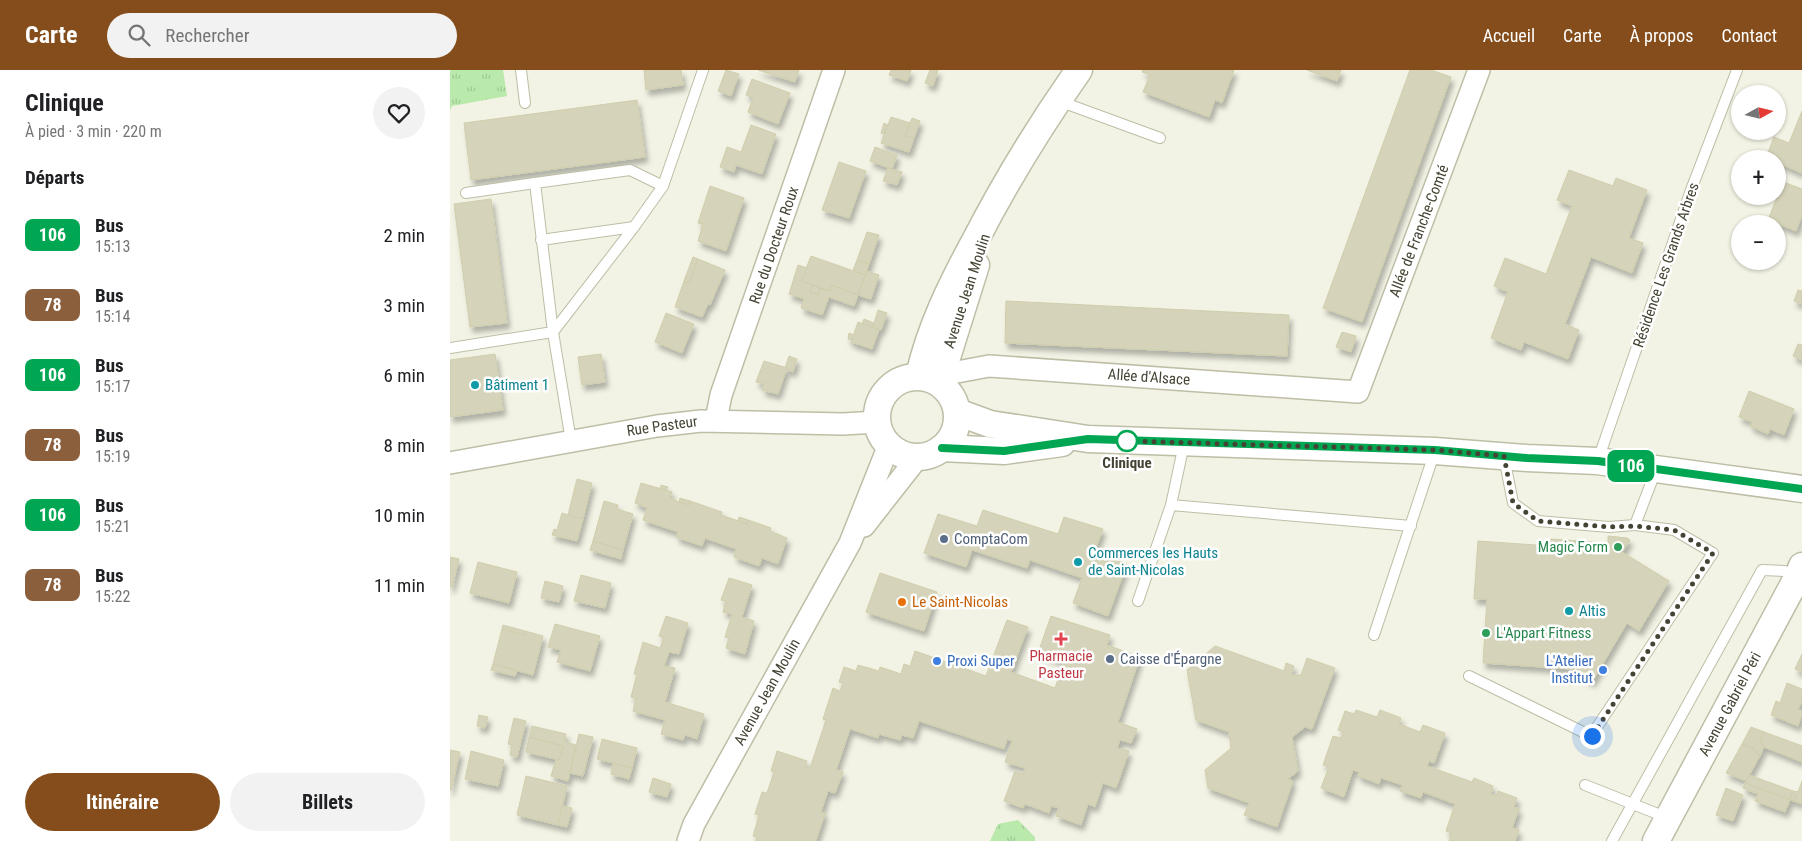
<!DOCTYPE html>
<html lang="fr">
<head>
<meta charset="utf-8">
<style>
  :root { --surface:#fff; --page:#f2f2f2; --text:#202124; --muted:#757577; --accent:#844d1b }
  body { margin:0; font-family:"Roboto Condensed",sans-serif; background:var(--page); color:var(--text); height:100vh; display:flex; flex-direction:column; font-size:19px; white-space:nowrap }
  * { box-sizing:border-box; margin:0 }
  p { font-size:16px; color:var(--muted) }
  .icon { flex:none; width:28px; height:28px; fill:none; stroke:currentColor; stroke-width:2; stroke-linecap:round; stroke-linejoin:round }
  .map { position:relative; flex:1; overflow:hidden }
  .drawer { display:flex; flex-direction:column; background:var(--surface); width:450px }
  .drawer>* { flex:none }
  .badge { padding:0 10px; border-radius:8px; font-size:18px; line-height:32px }
  .needle { width:32px; rotate:82deg }
  .tools { position:absolute; left:1281px; top:15px; display:grid; gap:10px }
  .tools a { display:grid; place-items:center; width:55px; height:55px; border-radius:50%; background:var(--surface); box-shadow:0 1px 4px #0004; font-size:25px }
  .you { position:absolute; width:25px; height:25px; margin:-12px; border:4px solid #fff; border-radius:50%; background:#1a73e8; box-shadow:0 0 0 8px #1a73e833 }
  .map>.badge { position:absolute; translate:-50% -50%; box-shadow:0 0 0 2px #fff }
  h2 { padding:0 25px; font-size:19px; line-height:45px }
  .round { display:grid; place-items:center; flex:none; width:52px; height:52px; border-radius:26px; background:var(--page) }
  .overview { display:flex; align-items:center; justify-content:space-between; height:85px; padding:0 25px }
  h1 { font-size:24px; font-weight:700; line-height:38px }
  .action { display:flex; gap:10px; margin-top:auto; padding:10px 25px }
  .action a { flex:1; height:58px; border-radius:30px; background:var(--accent); color:#fff; font-size:20px; font-weight:700; line-height:58px; text-align:center }
  .action a+a { background:var(--page); color:var(--text) }
  ul { padding:0; list-style:none }
  li { display:flex; align-items:center; gap:15px; height:70px; padding:0 25px }
  li div { flex:1 }
  li b { display:block; font-size:19px }
  li em { font-style:normal }
  li .badge { min-width:55px; font-weight:700; text-align:center }
  header { display:flex; align-items:center; gap:30px; box-sizing:border-box; height:70px; padding:0 25px; background:var(--accent); color:#fff }
  header strong { font-size:24px }
  nav { display:flex; gap:28px; margin-inline-start:auto; font-size:18px }
  .search { width:350px; height:45px; background:var(--page); display:flex; align-items:center; gap:12px; box-sizing:border-box; padding:0 18px; border-radius:28px; color:var(--muted); font-size:19px }
  main { display:flex; flex:1; min-height:0 }
  .map>svg:first-child { display:block }
</style>
</head>
<body>
<header>
<strong>Carte</strong>
<div class="search"><svg class="icon" aria-label="search" viewBox="0 0 24 24"><circle cx="10" cy="10" r="6"/><path d="M15 15l6 6"/></svg>Rechercher</div>
<nav><a>Accueil</a><a>Carte</a><a>À propos</a><a>Contact</a></nav>
</header>
<main>
<section class="drawer">
<div class="overview"><div><h1>Clinique</h1><p>À pied · 3 min · 220 m</p></div><a class="round"><svg class="icon" aria-label="heart" viewBox="0 0 24 24"><path d="M12 20l-8-8c-3-5 5-10 8-4 3-6 11-1 8 4z"/></svg></a></div>
<h2>Départs</h2>
<ul>
<li><span class="badge" style="background:#00a651;color:#fff">106</span><div><b>Bus</b><p>15:13</p></div><em>2 min</em></li>
<li><span class="badge" style="background:#8b5e3c;color:#fff">78</span><div><b>Bus</b><p>15:14</p></div><em>3 min</em></li>
<li><span class="badge" style="background:#00a651;color:#fff">106</span><div><b>Bus</b><p>15:17</p></div><em>6 min</em></li>
<li><span class="badge" style="background:#8b5e3c;color:#fff">78</span><div><b>Bus</b><p>15:19</p></div><em>8 min</em></li>
<li><span class="badge" style="background:#00a651;color:#fff">106</span><div><b>Bus</b><p>15:21</p></div><em>10 min</em></li>
<li><span class="badge" style="background:#8b5e3c;color:#fff">78</span><div><b>Bus</b><p>15:22</p></div><em>11 min</em></li>
</ul>
<div class="action"><a>Itinéraire</a><a>Billets</a></div>
</section>
<div class="map">
<svg width="1352" height="771" viewBox="0 0 1352 771">
  <defs>
    <pattern id="park-tufts" width="24" height="20" patternUnits="userSpaceOnUse" patternTransform="scale(1.25)"><rect width="24" height="20" fill="#b9e9ab"/><path d="M3 7l-1-3M5 7V3M7 7l1-3M15 17l-1-3M17 17v-4M19 17l1-3" fill="none" stroke="#a0c994"/></pattern>
    <filter id="shadow"><feDropShadow dx="3" dy="5.5" stdDeviation="2.5" flood-color="#0004"/></filter>
  </defs>
  <rect width="100%" height="100%" fill="#f2f3e4"/>
  <g fill="url(#park-tufts)">
    <polygon points="0,0 53,0 57,26 2,36 0,40"/>
    <polygon points="568,750 585,767 585,771 540,771 548,754"/>
  </g>
  <g fill="#d5d3b9" stroke="#d0ceac" filter="url(#shadow)">
    <polygon points="194,0 231,0 233,15 196,20"/>
    <polygon points="276,0 289,4 281,26 268,21"/>
    <polygon points="308,0 349,0 345,12"/>
    <polygon points="441,0 461,0 457,11 439,5"/>
    <polygon points="480,0 488,0 483,16 475,13"/>
    <polygon points="693,0 784,0 772,33 765,30 759,47 693,22 700,5 692,2"/>
    <polygon points="857,0 891,0 887,11"/>
    <polygon points="960,0 981,0 1001,7 912,252 873,238"/>
    <polygon points="302,9 340,23 328,54 298,42 303,28 296,25"/>
    <polygon points="187,30 195,87 21,110 14,53"/>
    <polygon points="1352,41 1352,103 1328,93 1328,89 1316,88 1324,67 1339,73"/>
    <polygon points="441,47 460,53 455,66 464,68 459,82 431,73"/>
    <polygon points="462,48 470,51 464,68 455,66"/>
    <polygon points="434,53 438,55 434,64 431,63"/>
    <polygon points="301,55 326,64 312,104 286,95 284,102 270,97 277,77 291,82"/>
    <polygon points="425,77 447,85 442,99 420,91"/>
    <polygon points="389,92 416,101 399,148 372,140"/>
    <polygon points="438,98 452,102 447,115 433,111"/>
    <polygon points="1119,100 1163,116 1166,108 1197,120 1179,168 1193,173 1182,203 1141,187 1115,254 1129,260 1118,289 1074,272 1071,280 1041,268 1058,222 1044,216 1055,188 1096,204 1122,136 1107,130"/>
    <polygon points="1333,112 1352,119 1352,145 1346,161 1318,150"/>
    <polygon points="260,116 294,128 276,181 248,171 253,154 248,153"/>
    <polygon points="41,129 57,253 20,257 4,134"/>
    <polygon points="417,162 429,165 419,194 407,190"/>
    <polygon points="361,186 415,205 408,225 381,215 380,221 351,211"/>
    <polygon points="243,187 248,189 239,213 234,211"/>
    <polygon points="248,189 275,200 260,235 258,234 252,247 225,237 234,211 239,213"/>
    <polygon points="407,190 419,194 415,205 403,200"/>
    <polygon points="348,195 357,198 351,211 363,215 360,222 368,225 370,218 380,221 381,215 408,225 404,236 379,227 372,245 351,238 354,229 339,224"/>
    <polygon points="417,201 429,205 421,229 408,225"/>
    <polygon points="363,215 370,218 368,225 360,222"/>
    <polygon points="1348,220 1352,221 1352,234 1344,231"/>
    <polygon points="556,231 839,245 837,286 555,273"/>
    <polygon points="428,240 437,243 431,260 423,257"/>
    <polygon points="216,243 244,254 232,283 205,272"/>
    <polygon points="414,249 424,253 423,257 412,254"/>
    <polygon points="408,252 429,260 422,279 401,272"/>
    <polygon points="892,262 906,266 901,282 886,277"/>
    <polygon points="399,263 404,265 402,270 398,269"/>
    <polygon points="1348,274 1352,275 1352,290 1343,286"/>
    <polygon points="45,284 53,340 0,347 0,290"/>
    <polygon points="151,284 155,312 132,315 128,287"/>
    <polygon points="339,286 347,289 343,302 335,298"/>
    <polygon points="314,291 337,298 328,324 312,320 314,314 306,312"/>
    <polygon points="1299,321 1344,339 1334,365 1320,359 1318,364 1300,356 1302,352 1289,347"/>
    <polygon points="127,409 142,413 133,449 118,445"/>
    <polygon points="191,413 222,422 220,428 229,432 239,435 240,431 272,442 271,445 297,454 298,450 321,458 320,461 337,468 328,494 312,488 309,496 284,487 286,479 255,468 252,476 226,467 228,462 193,450 197,438 185,433"/>
    <polygon points="211,415 218,417 216,420 210,419"/>
    <polygon points="230,428 240,431 239,435 229,432"/>
    <polygon points="154,431 168,435 167,439 183,444 173,480 143,471"/>
    <polygon points="533,440 608,464 614,447 653,459 644,483 677,494 658,546 623,533 632,508 580,490 577,498 522,480 516,497 474,483 488,444 527,456"/>
    <polygon points="112,443 133,449 127,471 102,465 104,459 107,460"/>
    <polygon points="289,447 298,450 297,454 288,451"/>
    <polygon points="1158,466 1177,468 1180,470 1172,482 1219,511 1189,561 1177,553 1142,612 1122,599 1033,593 1037,529 1024,529 1028,471 1100,476 1101,469 1116,470 1115,479 1129,480 1130,471 1158,473"/>
    <polygon points="1116,470 1130,471 1129,480 1115,479"/>
    <polygon points="143,471 173,480 171,489 140,480"/>
    <polygon points="0,487 9,489 2,517 0,517"/>
    <polygon points="28,492 67,502 59,533 20,523"/>
    <polygon points="430,503 487,522 474,561 416,542"/>
    <polygon points="131,505 161,513 155,538 124,531"/>
    <polygon points="279,508 302,515 292,547 304,551 295,584 276,578 279,568 275,567 282,544 273,542 276,531 271,530"/>
    <polygon points="95,511 113,516 109,532 91,528"/>
    <polygon points="216,546 238,553 229,584 219,582 214,596 225,598 215,632 254,644 247,669 235,665 233,670 211,664 215,650 183,641 186,628 181,627 187,604 184,604 193,572 210,578 214,568 209,566"/>
    <polygon points="601,546 660,565 657,575 690,587 668,652 687,659 681,673 670,670 667,678 679,681 666,718 653,713 645,737 638,734 631,755 606,746 609,738 601,736 599,743 575,734 573,738 554,731 565,701 573,704 575,698 555,692 562,671 557,669 554,679 469,651 463,668 452,665 450,670 429,664 428,668 400,659 386,700 393,702 385,723 378,721 371,742 375,743 366,771 306,771 307,767 303,766 309,745 305,744 312,722 317,723 324,702 321,701 327,681 357,691 355,697 360,698 376,650 373,649 383,618 390,621 393,613 389,612 394,597 406,601 408,595 429,601 430,597 451,604 454,594 460,596 465,581 536,606 557,550 578,557 561,602 605,618 614,592 588,583"/>
    <polygon points="105,554 150,566 140,601 107,592 111,580 98,577"/>
    <polygon points="53,555 75,561 74,565 52,559"/>
    <polygon points="52,559 74,565 75,561 93,566 83,605 43,594"/>
    <polygon points="765,576 834,601 836,593 844,596 841,604 845,605 851,605 857,588 885,598 862,659 855,657 842,667 848,701 838,709 843,711 827,757 794,745 799,733 758,718 755,700 781,678 779,662 746,650 737,600"/>
    <polygon points="1352,584 1352,602 1345,599"/>
    <polygon points="43,594 67,601 65,606 41,600"/>
    <polygon points="1337,613 1352,619 1352,631 1348,639 1352,641 1352,644 1348,656 1321,645 1326,631 1330,633"/>
    <polygon points="906,640 927,647 930,640 951,648 949,654 970,662 973,655 995,663 984,693 979,691 977,696 1022,712 1024,708 1043,716 1041,724 1046,726 1048,721 1067,728 1064,737 1069,739 1062,758 1069,760 1065,771 999,771 1002,763 996,761 1005,734 973,722 971,728 950,721 952,715 931,708 929,714 908,706 909,702 903,700 894,727 871,718 879,697 873,695 883,666 891,668 894,662 888,660 895,641 904,644"/>
    <polygon points="29,645 38,647 35,658 27,656"/>
    <polygon points="64,648 76,651 67,687 60,685 62,675 58,674"/>
    <polygon points="82,656 116,664 115,672 126,675 118,711 101,706 106,689 109,690 113,676 79,667"/>
    <polygon points="1301,657 1314,662 1310,672 1314,677 1310,686 1304,679 1292,674"/>
    <polygon points="1314,662 1352,676 1352,692 1314,677 1310,672"/>
    <polygon points="129,664 143,667 133,706 120,703"/>
    <polygon points="79,667 113,676 109,690 76,682"/>
    <polygon points="152,669 187,678 182,698 147,689"/>
    <polygon points="1292,674 1304,679 1310,686 1296,711 1276,703"/>
    <polygon points="0,680 10,682 1,720 0,720"/>
    <polygon points="21,681 54,690 48,716 15,709"/>
    <polygon points="163,693 182,698 179,709 161,704"/>
    <polygon points="1299,705 1343,721 1340,730 1295,713"/>
    <polygon points="76,706 117,716 108,755 67,745"/>
    <polygon points="203,708 221,714 217,727 199,722"/>
    <polygon points="1352,711 1352,734 1344,731 1346,725 1342,723 1343,721 1348,722"/>
    <polygon points="1295,713 1340,730 1335,742 1305,731 1308,724 1293,718"/>
    <polygon points="1276,718 1293,725 1283,751 1266,745"/>
    <polygon points="1342,723 1346,725 1344,731 1340,730"/>
    <polygon points="112,736 122,738 117,757 108,755"/>
  </g>
  <g fill="none" stroke-linecap="round" stroke-linejoin="round">
    <g stroke="#bebea6" stroke-width="12">
      <g id="service">
        <polyline points="71,0 75,33"/>
        <polyline points="609,31 710,68"/>
        <polyline points="16,123 85,113"/>
        <polyline points="91,170 184,157"/>
        <polyline points="0,278 103,262 85,113 180,100 213,116"/>
        <polyline points="121,371 103,262 184,157 213,116 253,0"/>
        <polyline points="734,374 721,435 961,456"/>
        <polyline points="1054,387 1063,433 1088,451 1159,457 1185,455 1206,400"/>
        <polyline points="1148,390 1241,120 1287,0"/>
        <polyline points="688,531 721,435"/>
        <polyline points="924,565 985,381"/>
        <polyline points="1019,606 1141,666 1263,483 1224,460 1185,455"/>
        <polyline points="1135,715 1218,748"/>
        <polyline points="1162,771 1312,500 1335,501 1347,506"/>
      </g>
    </g>
    <g stroke="#bebea6" stroke-width="24">
      <g id="minor">
        <polyline points="491,305 539,296 908,322 1029,0"/>
        <polyline points="266,350 271,325 384,0"/>
        <polyline points="0,393 207,356 251,351 393,354 427,352"/>
        <polyline points="414,456 468,387"/>
        <polyline points="238,771 244,754 400,473 439,375"/>
      </g>
    </g>
    <g stroke="#bebea6" stroke-width="29">
      <g id="tertiary">
        <path d="M469 306C480 257 502 213 526 169 556 111 591 54 629 0"/>
        <circle cx="467" cy="347" r="40"/>
        <polyline points="489,313 526,195"/>
        <polyline points="507,342 540,354 638,369 985,381 1077,388 1147,391 1352,419"/>
        <polyline points="492,378 554,381 612,373"/>
        <polyline points="1206,771 1348,506 1352,496"/>
      </g>
    </g>
    <use href="#service" stroke="#fff" stroke-width="10"/>
    <use href="#minor" stroke="#fff" stroke-width="21"/>
    <use href="#tertiary" stroke="#fff" stroke-width="26"/>
  </g>
  <g fill="none" stroke-linecap="round" stroke-linejoin="round">
    <g stroke="#fff" stroke-width="11">
      <polyline id="line" points="492,378 554,381 638,369 985,380 1077,388 1148,391 1352,419"/>
    </g>
    <use href="#line" stroke="#00a651" stroke-width="8"/>
    <polyline stroke="#454434" stroke-width="5" stroke-dasharray="0 9" points="677,371 985,380 1054,386 1063,433 1088,451 1159,457 1185,456 1224,460 1263,483 1142,666"/>
  </g>
  <g fill="#0f9aa8" stroke="#fff" stroke-width="2">
    <circle cx="25" cy="315" r="5"/>
    <circle cx="628" cy="492" r="5"/>
    <circle cx="1119" cy="541" r="5"/>
  </g>
  <circle fill="#fff" stroke="#00a651" stroke-width="2.5" cx="677" cy="371" r="10"/>
  <g fill="#5c6f8a" stroke="#fff" stroke-width="2">
    <circle cx="494" cy="469" r="5"/>
    <circle cx="660" cy="589" r="5"/>
  </g>
  <g fill="#2e9e5b" stroke="#fff" stroke-width="2">
    <circle cx="1168" cy="477" r="5"/>
    <circle cx="1036" cy="563" r="5"/>
  </g>
  <circle fill="#e8710a" stroke="#fff" stroke-width="2" cx="452" cy="532" r="5"/>
  <path fill="#e0444e" stroke="#fff" stroke-width="2" d="M608.5 561.5h5v5h5v5h-5v5h-5v-5h-5v-5h5z"/>
  <g fill="#3f7fe0" stroke="#fff" stroke-width="2">
    <circle cx="487" cy="591" r="5"/>
    <circle cx="1153" cy="600" r="5"/>
  </g>
  <g text-anchor="middle" stroke-width="5" stroke-linejoin="round" paint-order="stroke">
    <g font-size="15" fill="#454434" stroke="#fff">
      <text transform="translate(969 161) rotate(-69)" y="5">Allée de Franche-Comté</text>
      <text transform="translate(324 175) rotate(-71)" y="5">Rue du Docteur Roux</text>
      <text transform="translate(1216 195) rotate(-71)" y="5">Résidence Les Grands Arbres</text>
      <text transform="translate(517 221) rotate(-72)" y="5">Avenue Jean Moulin</text>
      <text transform="translate(699 307) rotate(4)" y="5">Allée d'Alsace</text>
      <text transform="translate(212 356) rotate(-8)" y="5">Rue Pasteur</text>
      <text transform="translate(317 622) rotate(-61)" y="5">Avenue Jean Moulin</text>
      <text transform="translate(1280 634) rotate(-62)" y="5">Avenue Gabriel Péri</text>
    </g>
    <g font-size="15" fill="#0d838f" stroke="#fff" text-anchor="start">
      <text x="35" y="320">Bâtiment 1</text>
      <text x="638" y="488">Commerces les Hauts<tspan x="638" dy="17">de Saint-Nicolas</tspan></text>
      <text x="1129" y="546">Altis</text>
    </g>
    <g font-size="15" font-weight="bold" fill="#454434" stroke="#fff">
      <text x="677" y="398">Clinique</text>
    </g>
    <g font-size="15" fill="#4e5e75" stroke="#fff" text-anchor="start">
      <text x="504" y="474">ComptaCom</text>
      <text x="670" y="594">Caisse d'Épargne</text>
    </g>
    <g font-size="15" fill="#27864d" stroke="#fff" text-anchor="end">
      <text x="1158" y="482">Magic Form</text>
      <text x="1046" y="568" text-anchor="start">L'Appart Fitness</text>
    </g>
    <g font-size="15" fill="#c56008" stroke="#fff" text-anchor="start">
      <text x="462" y="537">Le Saint-Nicolas</text>
    </g>
    <g font-size="15" fill="#be3a42" stroke="#fff">
      <text x="611" y="591">Pharmacie<tspan x="611" dy="17">Pasteur</tspan></text>
    </g>
    <g font-size="15" fill="#366cbe" stroke="#fff" text-anchor="start">
      <text x="497" y="596">Proxi Super</text>
      <text x="1143" y="596" text-anchor="end">L'Atelier<tspan x="1143" dy="17">Institut</tspan></text>
    </g>
  </g>
</svg>
<div class="tools">
<a><svg class="needle" viewBox="-14 -14 28 28"><path d="M0-13l5 13h-10z" fill="#e53935"/><path d="M0 13l5-13h-10z" fill="#757577"/></svg></a>
<a>+</a>
<a>−</a>
</div>
<div class="you" style="left:1142px;top:666px"></div>
<b class="badge" style="left:1181px;top:396px;background:#00a651;color:#fff">106</b>
</div>
</main>
</body>
</html>
